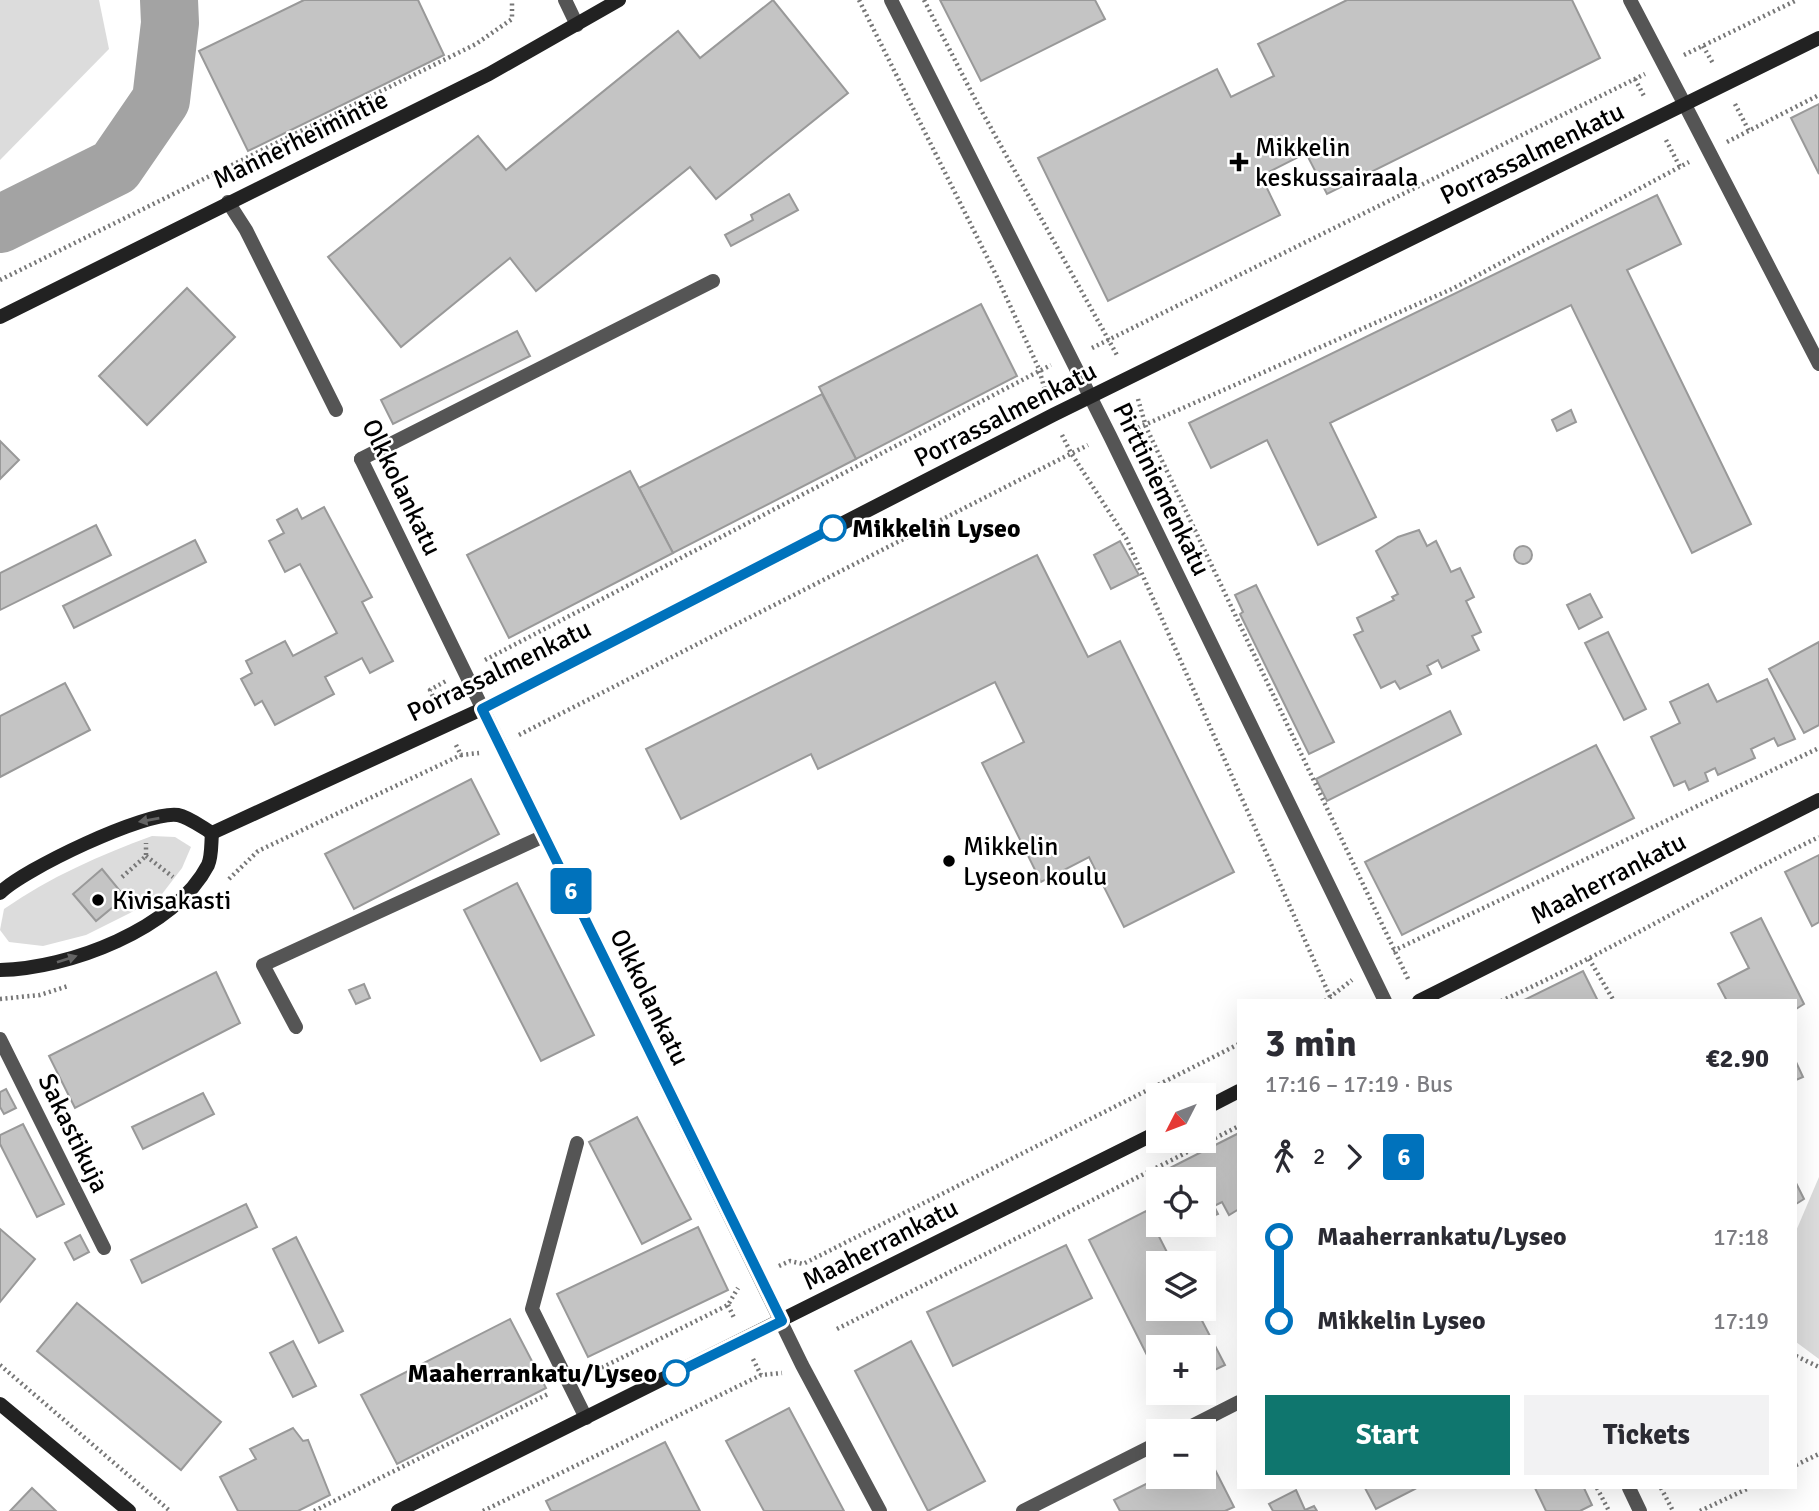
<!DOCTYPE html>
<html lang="en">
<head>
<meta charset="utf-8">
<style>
  :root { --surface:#fff; --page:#f2f2f3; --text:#2b2b33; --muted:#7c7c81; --accent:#0f766e }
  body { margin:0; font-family:Signika,sans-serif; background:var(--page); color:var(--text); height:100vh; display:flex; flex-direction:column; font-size:26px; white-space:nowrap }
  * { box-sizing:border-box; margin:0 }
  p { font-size:23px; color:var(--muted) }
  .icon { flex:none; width:38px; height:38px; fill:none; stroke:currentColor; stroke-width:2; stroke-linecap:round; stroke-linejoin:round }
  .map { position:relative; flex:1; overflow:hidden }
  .panel { position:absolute; left:1237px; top:999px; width:560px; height:490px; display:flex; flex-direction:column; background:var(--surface); border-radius:0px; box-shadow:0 7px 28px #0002 }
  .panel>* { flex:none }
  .badge { padding:0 14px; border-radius:5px; font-size:24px; line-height:46px }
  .needle { width:46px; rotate:228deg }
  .controls { position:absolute; left:1146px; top:1083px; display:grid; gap:14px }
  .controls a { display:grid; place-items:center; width:70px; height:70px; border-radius:0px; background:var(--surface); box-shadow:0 7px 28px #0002; font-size:35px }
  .map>.badge { position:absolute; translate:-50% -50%; box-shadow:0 0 0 4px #fff }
  .legs { display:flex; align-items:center; gap:10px; height:77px; padding:0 28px; font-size:23px }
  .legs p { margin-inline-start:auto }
  .headline { display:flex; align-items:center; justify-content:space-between; height:119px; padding:0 28px }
  h1 { font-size:38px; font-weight:700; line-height:52px }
  .action { display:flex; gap:14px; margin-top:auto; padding:14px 28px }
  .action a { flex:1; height:80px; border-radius:0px; background:var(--accent); color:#fff; font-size:28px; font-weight:700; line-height:80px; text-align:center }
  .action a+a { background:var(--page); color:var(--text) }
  ul { padding:0 28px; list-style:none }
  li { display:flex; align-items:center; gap:24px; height:84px; font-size:26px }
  li i { display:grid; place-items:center; width:10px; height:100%; margin:0 9px; background:currentColor }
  li i::after { content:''; width:18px; height:18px; margin:-9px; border:5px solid; border-radius:50%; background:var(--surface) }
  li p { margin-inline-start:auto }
  li:first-child i { background:linear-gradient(#0000 50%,currentColor 0) }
  li:last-child i { background:linear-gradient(currentColor 50%,#0000 0) }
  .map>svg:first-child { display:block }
</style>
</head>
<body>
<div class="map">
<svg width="1819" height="1511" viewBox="0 0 1819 1511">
  <rect width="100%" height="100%" fill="#fff"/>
  <g fill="#dcdcdc">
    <polygon points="0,0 99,0 109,49 0,160"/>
    <path d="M152 836 175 837 191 847 182 868 162 894 130 913 86 935 43 946 9 942 0 930 4 909C50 877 100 855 152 836Z"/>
    <polygon points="1819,1177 1819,1359 1796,1342 1796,1231"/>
  </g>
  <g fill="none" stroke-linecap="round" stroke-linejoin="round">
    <polyline stroke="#a3a3a3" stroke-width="58" points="0,224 115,167 161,100 170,23 169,0"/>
  </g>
  <g fill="#c4c4c4" stroke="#999" stroke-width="2">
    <polygon points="304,0 418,0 444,55 248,151 199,51"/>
    <polygon points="773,0 848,93 716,199 690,167 536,291 510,258 401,347 328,257 478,136 506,170 678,31 700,58"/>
    <polygon points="940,0 1095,0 1105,19 981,81"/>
    <polygon points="1347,0 1572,0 1600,58 1327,194 1306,153 1261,176 1280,215 1108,301 1038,158 1217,69 1231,97 1274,76 1258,44"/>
    <polygon points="1819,104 1819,174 1791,118"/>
    <polygon points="789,194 798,210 731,246 725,235 753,220 751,215"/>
    <polygon points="1657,195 1681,244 1627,270 1751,524 1692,553 1571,305 1330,423 1376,517 1318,545 1267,440 1211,468 1189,423"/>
    <polygon points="187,288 235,337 147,425 99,376"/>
    <polygon points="981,304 1017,376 856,459 819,387"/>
    <polygon points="517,331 530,356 393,424 381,400"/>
    <polygon points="822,394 856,459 673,553 639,488"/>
    <polygon points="1571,410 1576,422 1557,431 1552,420"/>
    <polygon points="0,441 19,460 0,479"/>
    <polygon points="630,471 673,553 509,638 467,555"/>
    <polygon points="324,507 372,597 362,602 393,661 370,673 362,658 325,677 334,694 275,725 262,701 255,705 241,679 252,673 246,661 285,641 293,656 337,633 300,564 285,572 269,541 284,533 277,520 297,509 302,519"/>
    <polygon points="96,525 111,555 0,610 0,573"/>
    <polygon points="1419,530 1427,546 1436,541 1451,572 1460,568 1474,597 1466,601 1481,632 1472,636 1479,650 1442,668 1438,660 1427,666 1431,674 1400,689 1395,681 1381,688 1354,635 1363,631 1357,618 1394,600 1392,597 1398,594 1376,551 1398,537"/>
    <polygon points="195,540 206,562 74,628 63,606"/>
    <polygon points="1120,541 1139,575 1111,589 1094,555"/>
    <circle cx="1523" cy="555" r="9"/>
    <polygon points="1037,555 1088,657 1120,641 1234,872 1124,927 1089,857 1041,882 982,763 1024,742 995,682 818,769 811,754 681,819 646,749"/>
    <polygon points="1256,585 1334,742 1309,754 1240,614 1243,612 1235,595"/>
    <polygon points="1590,594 1602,617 1579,629 1567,605"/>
    <polygon points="1608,632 1646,709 1624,720 1585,643"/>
    <polygon points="1819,642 1819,725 1804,733 1769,669"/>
    <polygon points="1767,679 1795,739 1778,746 1774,738 1751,749 1755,758 1718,775 1715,768 1705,773 1708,781 1689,790 1685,781 1674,786 1651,737 1680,723 1670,702 1708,684 1717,702"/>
    <polygon points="65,683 90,730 0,777 0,716"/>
    <polygon points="1450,711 1461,734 1327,801 1316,779"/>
    <polygon points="1596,745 1634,818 1402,935 1365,862"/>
    <polygon points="471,779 499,834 354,909 325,854"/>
    <polygon points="1819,855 1819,922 1812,926 1785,872"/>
    <polygon points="102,869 125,897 96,921 73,894"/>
    <polygon points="517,883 594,1035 541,1061 464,910"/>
    <polygon points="1761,918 1804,1004 1796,1009 1796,1001 1727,1001 1718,984 1749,968 1731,933"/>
    <polygon points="1583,971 1598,1001 1522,1001"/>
    <polygon points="216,972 240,1023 75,1108 49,1056"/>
    <polygon points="364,984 370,998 356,1004 349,990"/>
    <polygon points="1796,1062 1803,1077 1796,1080"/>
    <polygon points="6,1089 16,1108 4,1114 0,1107 0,1092"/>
    <polygon points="203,1093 214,1114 143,1149 132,1127"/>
    <polygon points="637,1117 691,1219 642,1244 589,1142"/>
    <polygon points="23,1124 64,1204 37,1217 0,1144 0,1135"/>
    <polygon points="1239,1133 1239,1209 1229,1215 1222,1202 1214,1206 1218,1214 1213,1216 1209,1209 1204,1211 1204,1180 1158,1180 1156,1175"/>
    <polygon points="1796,1183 1804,1199 1796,1204"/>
    <polygon points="246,1204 257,1227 142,1283 131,1260"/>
    <polygon points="1146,1211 1173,1264 1158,1264 1158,1309 1196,1309 1225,1365 1204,1375 1204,1348 1158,1348 1158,1377 1089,1240"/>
    <polygon points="698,1227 728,1290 588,1357 557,1294"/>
    <polygon points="0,1229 35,1259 0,1302"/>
    <polygon points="80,1235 89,1252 74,1260 65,1243"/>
    <polygon points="296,1237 343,1331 319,1343 273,1249"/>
    <polygon points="1066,1245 1092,1298 953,1366 927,1312"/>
    <polygon points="77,1303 221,1422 181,1470 37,1351"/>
    <polygon points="510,1319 546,1388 397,1464 361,1395"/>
    <polygon points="293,1341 316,1386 293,1397 270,1353"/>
    <polygon points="911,1341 985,1481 928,1511 855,1371"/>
    <polygon points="789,1408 844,1511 764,1511 726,1441"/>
    <polygon points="293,1428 303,1441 308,1440 330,1495 298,1511 238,1511 220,1477 256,1459 250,1449"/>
    <polygon points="665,1442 700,1511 551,1511 546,1501"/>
    <polygon points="1207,1454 1234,1507 1225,1511 1120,1511 1114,1500 1160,1477 1204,1477 1204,1455"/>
    <polygon points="32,1488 56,1511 10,1511"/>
    <polygon points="1365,1488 1414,1488 1415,1489 1376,1509"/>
    <polygon points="1535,1488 1584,1488 1592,1505 1580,1511 1546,1511"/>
    <polygon points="1296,1490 1305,1510 1314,1506 1317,1511 1273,1511 1269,1504"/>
  </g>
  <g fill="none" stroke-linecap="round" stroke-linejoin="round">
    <g stroke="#777" stroke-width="4.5" stroke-dasharray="2 3.5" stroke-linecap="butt">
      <polyline points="859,0 997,277 1039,369 1046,394"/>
      <polyline points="924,0 976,101 1118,357"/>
      <polyline points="1703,46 1714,65"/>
      <polyline points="1684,55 1797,0"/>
      <polyline points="1635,79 1645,98"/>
      <polyline points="1735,104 1749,131"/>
      <polyline points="1666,140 1680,167"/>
      <polyline points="1727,142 1819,95"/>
      <polyline points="0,280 476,44 512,19 512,0"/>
      <polyline points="1092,348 1645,74"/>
      <polyline points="1138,399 1146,427 1409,981"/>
      <polyline points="1133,430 1454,288 1689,162"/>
      <polyline points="1062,435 1071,453 1126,538 1332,1001"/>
      <polyline points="485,660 1051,365"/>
      <polyline points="437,706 430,690 446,681"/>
      <polyline points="519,735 1088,445"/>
      <polyline points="456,745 461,755 479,753"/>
      <polyline points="146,856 173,877"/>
      <polyline points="122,877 146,856 146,843"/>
      <polyline points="229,879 258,851 461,755"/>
      <polyline points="1393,951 1819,748"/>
      <polyline points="1589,959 1614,1001"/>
      <polyline points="0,999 40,995 68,986"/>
      <polyline points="1325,1001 1352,980"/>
      <path d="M1501 1001C1610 952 1712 889 1819 837"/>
      <polyline points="779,1266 790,1261 803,1264 1239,1044"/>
      <polyline points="728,1305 735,1320"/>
      <polyline points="837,1329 1239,1126"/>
      <polyline points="1796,1356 1819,1367"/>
      <polyline points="753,1359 761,1375"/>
      <polyline points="0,1365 170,1511"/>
      <polyline points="587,1375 728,1305 738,1288"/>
      <polyline points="1796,1465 1819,1454"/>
      <polyline points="1597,1488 1609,1511"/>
      <polyline points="1661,1488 1673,1511"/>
      <polyline points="314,1511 548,1394"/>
      <polyline points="483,1511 761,1375 782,1373"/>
      <polyline points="1700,1511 1749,1488"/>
    </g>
    <g stroke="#555" stroke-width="14">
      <polyline points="1630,0 1685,105"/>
      <polyline points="361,459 713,281"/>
      <polyline points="296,1027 263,965 544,836"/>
      <polyline points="577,1143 532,1309 586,1418"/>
    </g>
    <g stroke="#555" stroke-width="14">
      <polyline points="565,0 577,25"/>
      <polyline points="891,0 1110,436 1385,1001"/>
      <polyline points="1685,105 1819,364"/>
      <polyline points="228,202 246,230 336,410"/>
      <polyline points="361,459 802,1365 880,1511"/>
      <polyline points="0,1039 104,1248"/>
      <polyline points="1180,1432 1239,1402"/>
      <polyline points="1629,1488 1640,1511"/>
      <polyline points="1023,1511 1158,1443"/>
    </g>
    <g stroke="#222" stroke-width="14">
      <polyline points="0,317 489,74 619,0"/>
      <polyline points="212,833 482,709 1053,415 1819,38"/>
      <path d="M0 893C22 870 147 810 178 815 189 817 203 828 212 833"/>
      <path d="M0 970C68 969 175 929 208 865 212 856 211 843 212 833"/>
      <polyline points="1419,1001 1819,800"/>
      <polyline points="1204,1109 1239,1091"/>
      <polyline points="0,1404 129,1511"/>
      <polyline points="398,1511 1158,1132"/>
    </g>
  </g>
  <defs><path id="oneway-solid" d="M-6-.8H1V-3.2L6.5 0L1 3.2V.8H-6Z" transform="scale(1.75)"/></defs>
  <g fill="#646464">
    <use href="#oneway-solid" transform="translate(149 820) rotate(170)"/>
    <use href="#oneway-solid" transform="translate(67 959) rotate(-18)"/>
  </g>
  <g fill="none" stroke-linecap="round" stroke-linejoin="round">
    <g stroke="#fff" stroke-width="16">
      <polyline id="line-1" points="676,1373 782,1321 482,709 833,528"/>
    </g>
    <use href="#line-1" stroke="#0072bc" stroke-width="10"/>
  </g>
  <g fill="#000" stroke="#fff" stroke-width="2.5">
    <path d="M1235.5 151.5h7v7h7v7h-7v7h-7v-7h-7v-7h7z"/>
    <circle cx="949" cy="861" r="7"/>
    <circle cx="98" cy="900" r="7"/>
  </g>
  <g fill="#fff" stroke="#0072bc" stroke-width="3.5">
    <circle cx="833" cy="528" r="12"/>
    <circle cx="676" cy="1373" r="12"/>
  </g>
  <g text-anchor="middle" stroke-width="5" stroke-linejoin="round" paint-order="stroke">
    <g font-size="26" fill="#000" stroke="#fff">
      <text transform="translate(300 139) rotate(-26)" y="9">Mannerheimintie</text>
      <text transform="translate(1532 153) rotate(-26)" y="9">Porrassalmenkatu</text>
      <text transform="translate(1005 414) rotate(-27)" y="9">Porrassalmenkatu</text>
      <text transform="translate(402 487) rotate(64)" y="9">Olkkolankatu</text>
      <text transform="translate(1162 489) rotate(64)" y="9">Pirttiniemenkatu</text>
      <text transform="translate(499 670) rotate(-26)" y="9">Porrassalmenkatu</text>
      <text transform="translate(1608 878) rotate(-27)" y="9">Maaherrankatu</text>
      <text transform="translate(650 997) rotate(64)" y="9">Olkkolankatu</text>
      <text transform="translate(74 1133) rotate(64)" y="9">Sakastikuja</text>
      <text transform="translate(880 1244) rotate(-27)" y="9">Maaherrankatu</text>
    </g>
    <g font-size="26" fill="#000" stroke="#fff" text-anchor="start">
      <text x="1255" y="156">Mikkelin<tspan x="1255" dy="30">keskussairaala</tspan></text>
      <text x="963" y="855">Mikkelin<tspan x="963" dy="30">Lyseon koulu</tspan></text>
      <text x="112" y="909">Kivisakasti</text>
    </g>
    <g font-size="26" font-weight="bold" fill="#000" stroke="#fff" text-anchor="start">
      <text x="852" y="537">Mikkelin Lyseo</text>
      <text x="657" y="1382" text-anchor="end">Maaherrankatu/Lyseo</text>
    </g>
  </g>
</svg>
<div class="controls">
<a><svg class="needle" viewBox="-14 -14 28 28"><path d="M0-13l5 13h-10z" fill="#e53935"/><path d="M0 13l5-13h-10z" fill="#7c7c81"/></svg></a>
<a><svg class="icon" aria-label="locate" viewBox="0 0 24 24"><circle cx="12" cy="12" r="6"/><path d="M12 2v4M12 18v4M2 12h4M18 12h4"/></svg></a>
<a><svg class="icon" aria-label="layers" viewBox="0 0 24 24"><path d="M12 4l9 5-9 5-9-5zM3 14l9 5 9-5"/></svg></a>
<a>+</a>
<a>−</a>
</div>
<b class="badge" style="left:571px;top:891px;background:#0072bc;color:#fff">6</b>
<section class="panel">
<div class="headline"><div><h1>3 min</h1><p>17:16 – 17:19 · Bus</p></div><b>€2.90</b></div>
<div class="legs"><svg class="icon" aria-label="walk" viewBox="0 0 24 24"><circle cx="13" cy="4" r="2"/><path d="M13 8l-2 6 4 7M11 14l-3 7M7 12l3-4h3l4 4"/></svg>2<svg class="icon" aria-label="forward" viewBox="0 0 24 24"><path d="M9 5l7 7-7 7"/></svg><b class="badge" style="background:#0072bc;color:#fff">6</b></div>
<ul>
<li><i style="color:#0072bc"></i><b>Maaherrankatu/Lyseo</b><p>17:18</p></li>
<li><i style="color:#0072bc"></i><b>Mikkelin Lyseo</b><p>17:19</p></li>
</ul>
<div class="action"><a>Start</a><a>Tickets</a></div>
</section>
</div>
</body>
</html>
